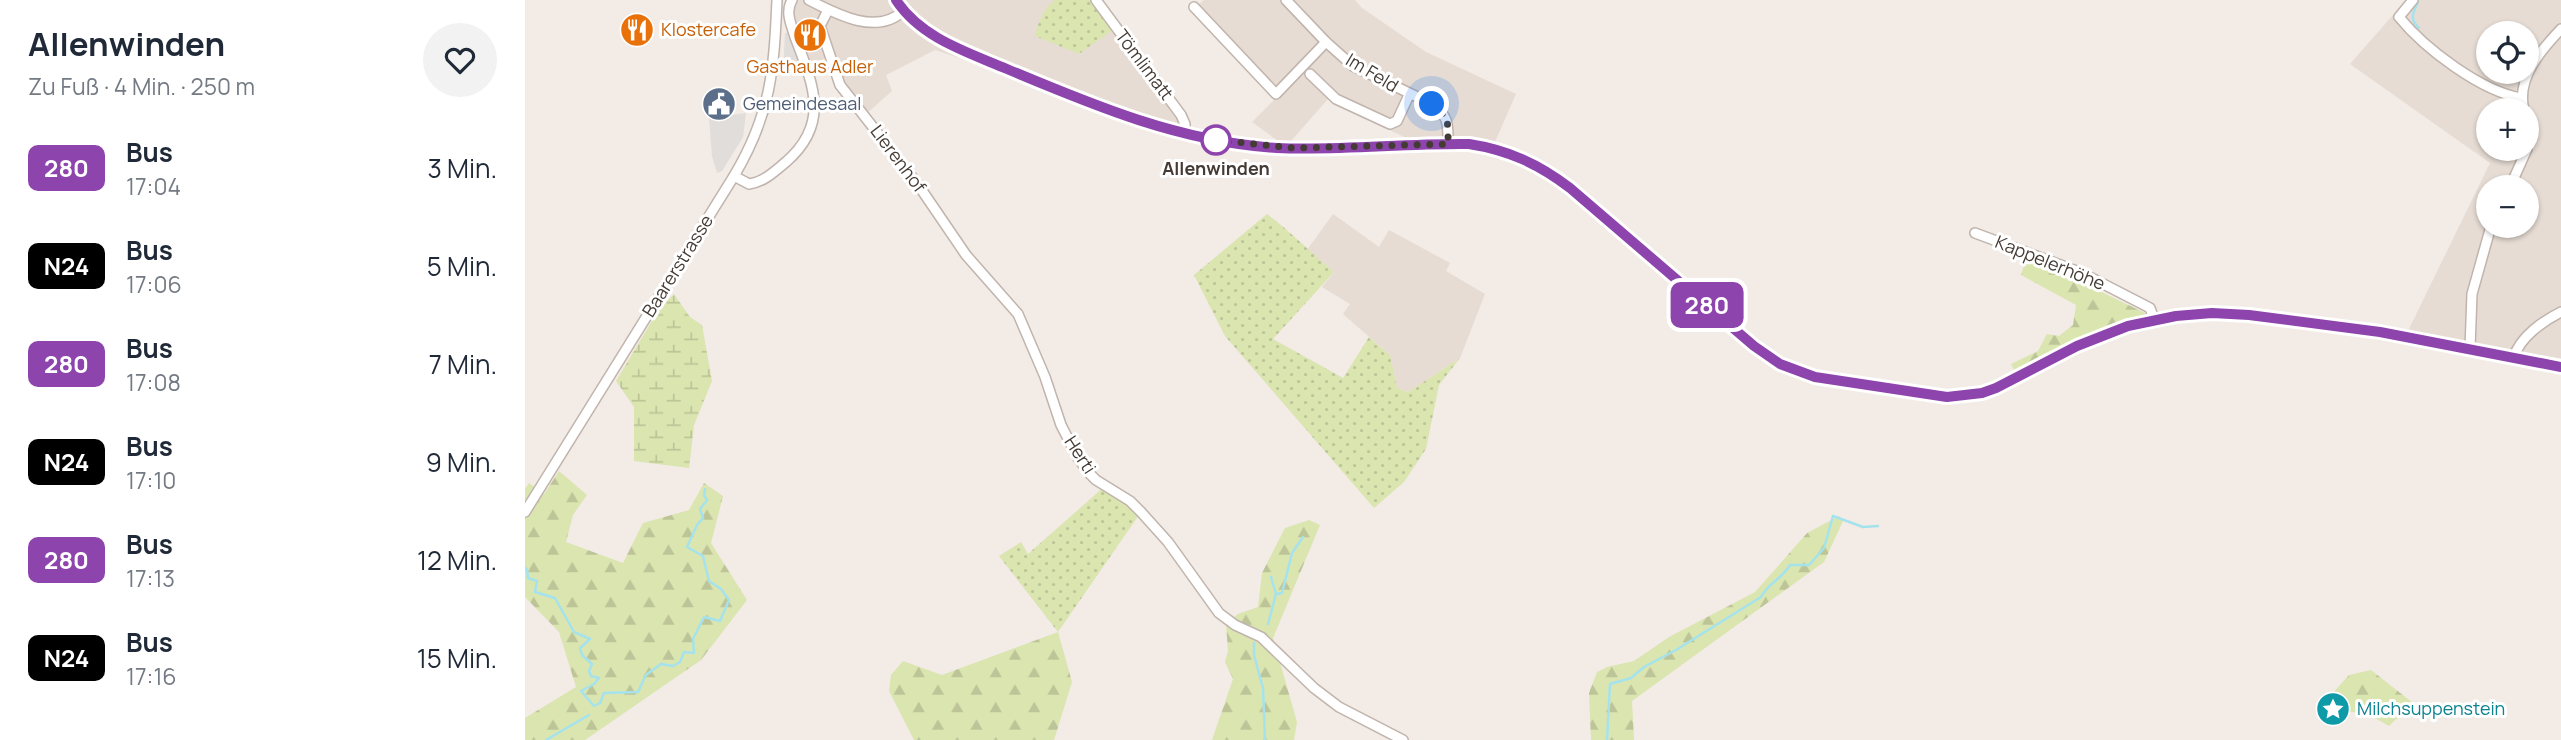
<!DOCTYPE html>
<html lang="de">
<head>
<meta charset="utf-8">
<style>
  :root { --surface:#fff; --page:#f2f2f3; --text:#1f2937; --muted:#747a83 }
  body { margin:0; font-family:Manrope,sans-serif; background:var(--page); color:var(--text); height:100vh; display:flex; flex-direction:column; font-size:26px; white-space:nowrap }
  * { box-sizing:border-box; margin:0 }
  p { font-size:23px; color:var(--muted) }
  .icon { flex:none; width:38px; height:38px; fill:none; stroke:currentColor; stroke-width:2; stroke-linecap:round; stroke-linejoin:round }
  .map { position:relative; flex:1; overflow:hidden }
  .sheet { display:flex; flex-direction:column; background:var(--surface); width:525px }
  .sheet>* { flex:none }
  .badge { padding:0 14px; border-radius:10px; font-size:24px; line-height:46px }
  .fabs { position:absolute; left:1951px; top:21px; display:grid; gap:14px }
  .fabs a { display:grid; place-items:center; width:63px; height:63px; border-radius:50%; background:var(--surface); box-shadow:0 2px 5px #0004; font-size:35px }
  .you { position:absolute; width:35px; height:35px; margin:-18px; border:5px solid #fff; border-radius:50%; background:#1a73e8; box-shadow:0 0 0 10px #1a73e833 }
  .map>.badge { position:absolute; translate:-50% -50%; box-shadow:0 0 0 4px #fff }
  .round { display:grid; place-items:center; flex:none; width:74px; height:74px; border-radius:37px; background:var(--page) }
  .headline { display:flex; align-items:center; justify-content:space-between; height:119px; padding:0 28px }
  h1 { font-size:33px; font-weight:700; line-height:52px }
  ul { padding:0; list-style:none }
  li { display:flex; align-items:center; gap:21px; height:98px; padding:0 28px }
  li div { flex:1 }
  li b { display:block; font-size:26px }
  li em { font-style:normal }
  li .badge { min-width:77px; font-weight:700; text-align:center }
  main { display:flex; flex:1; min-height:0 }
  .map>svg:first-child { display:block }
</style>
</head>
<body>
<main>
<section class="sheet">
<div class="headline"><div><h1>Allenwinden</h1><p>Zu Fuß · 4 Min. · 250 m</p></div><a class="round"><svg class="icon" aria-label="heart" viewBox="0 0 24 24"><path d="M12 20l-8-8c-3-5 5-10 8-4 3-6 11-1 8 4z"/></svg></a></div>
<ul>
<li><span class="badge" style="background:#8e44ad;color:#fff">280</span><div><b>Bus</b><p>17:04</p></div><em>3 Min.</em></li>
<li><span class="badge" style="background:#000;color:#fff">N24</span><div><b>Bus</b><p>17:06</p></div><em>5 Min.</em></li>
<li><span class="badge" style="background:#8e44ad;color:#fff">280</span><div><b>Bus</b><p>17:08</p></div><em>7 Min.</em></li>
<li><span class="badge" style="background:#000;color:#fff">N24</span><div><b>Bus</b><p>17:10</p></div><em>9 Min.</em></li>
<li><span class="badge" style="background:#8e44ad;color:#fff">280</span><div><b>Bus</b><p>17:13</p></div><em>12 Min.</em></li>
<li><span class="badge" style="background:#000;color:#fff">N24</span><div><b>Bus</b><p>17:16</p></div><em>15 Min.</em></li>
</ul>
</section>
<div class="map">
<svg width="2036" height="740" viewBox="0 0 2036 740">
  <defs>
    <pattern id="grass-dots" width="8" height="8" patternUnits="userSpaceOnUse" patternTransform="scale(1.75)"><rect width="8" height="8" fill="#dbe5b0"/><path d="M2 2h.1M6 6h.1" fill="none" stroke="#bdc598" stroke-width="1.8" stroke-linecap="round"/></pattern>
    <pattern id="forest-firs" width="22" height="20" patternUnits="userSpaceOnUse" patternTransform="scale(1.75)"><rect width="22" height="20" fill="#dbe5b0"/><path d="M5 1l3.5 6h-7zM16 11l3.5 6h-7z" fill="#bdc598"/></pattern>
    <pattern id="wetland-marsh" width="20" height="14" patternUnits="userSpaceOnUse" patternTransform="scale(1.75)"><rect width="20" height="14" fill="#dbe5b0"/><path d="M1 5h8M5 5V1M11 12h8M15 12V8" fill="none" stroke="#bdc598"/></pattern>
  </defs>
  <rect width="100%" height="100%" fill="#f2ebe6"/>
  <g fill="#e6dcd4" fill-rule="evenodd">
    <polygon points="260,0 571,0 657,119 649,129 410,50 361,75 367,91 341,114 301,58 286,65"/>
    <polygon points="679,0 830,0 837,8 901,52 991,94 969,144 916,139 886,140 812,106 803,99 766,141 753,141 727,122 753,96 668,9"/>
    <path d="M1881 0H2036V369L1882 333 1965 163 1825 64ZM1964 33H2002V72H1964ZM1964 110H2002V149H1964ZM1964 187H2002V226H1964Z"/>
    <polygon points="808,214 854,247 864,230 925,263 921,271 960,294 935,358 883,392 872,388 865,355 818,314 825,304 797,287 809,272 782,250"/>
  </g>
  <g fill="url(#grass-dots)">
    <path d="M530 0H565L588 30 554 54 510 36C513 22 518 9 530 0Z"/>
    <path d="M742 214C766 232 786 253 809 272L748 339 818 378 844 337 865 355 872 388 883 392 935 358 914 385 901 449 879 482 849 508 700 336 669 275Z"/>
    <polygon points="580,486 616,512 533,632 474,556 496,542 503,554"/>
  </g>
  <g fill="url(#forest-firs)">
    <polygon points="1502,256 1622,314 1592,324 1491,374 1486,364 1513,351 1522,334 1534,336 1548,325 1551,305 1496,275"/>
    <polygon points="34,471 62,495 48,515 41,542 98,563 118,523 164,510 179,483 198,496 186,543 222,600 176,660 60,740 0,740 0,718 51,687 34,632 0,597 0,489 4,483 19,494"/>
    <polygon points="1314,516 1318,521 1299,562 1107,701 1109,740 1066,740 1064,693 1072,672 1082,667 1109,661 1144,637 1230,592 1282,533"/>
    <polygon points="784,520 795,525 748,638 772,722 769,740 687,740 708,679 700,662 703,651 701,624 713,614 733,607 737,573 760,528"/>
    <polygon points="533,632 547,682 529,740 389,740 364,691 366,675 378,661 417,675"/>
    <polygon points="1846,670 1888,703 1864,726 1841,713 1814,711 1805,696 1824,675"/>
  </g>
  <polygon fill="url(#wetland-marsh)" points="149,294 165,317 177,325 187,381 169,425 164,468 109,461 109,407 91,381 134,309"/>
  <g fill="#e0dddb">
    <polygon points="260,33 264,33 279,72 258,74"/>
    <polygon points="221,113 218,137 197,171 192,173 187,156 184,118"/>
  </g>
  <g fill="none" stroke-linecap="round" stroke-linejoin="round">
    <g stroke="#a4e3ed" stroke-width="2.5">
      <path d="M1893 2C1888 13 1884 19 1894 28"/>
      <polyline points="0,568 2,569 3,578 12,581 10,592 30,598 49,632 65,639 55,648 57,655 67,664 64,671 66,676 74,678 69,684 56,691 69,706 75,703 79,693 113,692 121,675 136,664 148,666 155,662 159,652 169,653 168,639 179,617 195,621 204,600 196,589 184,581 178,556 162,547 172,525 178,518 175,509 182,500 179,495 180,489"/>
      <polyline points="746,577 751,594"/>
      <polyline points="743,624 751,594 757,593 767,553 778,537"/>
      <polyline points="729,643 729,655 738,688 740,740"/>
      <polyline points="21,740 64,715"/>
      <path d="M1082 740 1085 684 1106 678 1119 667 1151 650 1236 597C1244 582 1256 580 1265 565H1284L1299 548 1308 516 1338 527 1353 526"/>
    </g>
    <g stroke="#c0b4ac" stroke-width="12">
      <g id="minor">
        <path d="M284 0C311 14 352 36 378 11"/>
        <path d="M371 0C397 40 446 54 487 71 573 107 658 142 752 147 816 151 880 143 944 144 983 150 1014 164 1045 188L1229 346 1255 364 1290 377 1404 396 1422 397 1457 393 1471 388 1552 346 1603 326 1651 316 1687 313 1724 315 1855 332 2036 367"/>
        <polyline points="571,0 656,115 660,124 660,134"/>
        <path d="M761 0 801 42 828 66 907 104C924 117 923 123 923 144"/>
        <path d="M1888 0 1874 17C1900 49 1956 91 1996 98"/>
        <polyline points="669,7 751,94 801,42"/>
        <polyline points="303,10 295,26 315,85 394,186 441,255 493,314 520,377 536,425 553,458 564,473 571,480 605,501 616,512 643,542 694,613 710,625 736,637 789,688 814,707 878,740"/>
        <polyline points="785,74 811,99 865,124 872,121 884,95"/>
        <path d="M1999 110C1991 79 2015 51 2036 29"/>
        <path d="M209 176 224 184C239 182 250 171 261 162 306 123 288 84 270 37 266 24 260 12 267 0"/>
        <polyline points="1985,187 2002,149 2002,123"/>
        <polyline points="1450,233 1557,273 1625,308 1629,319"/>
        <polyline points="1945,348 1947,294 1966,226"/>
        <path d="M1989 357C1995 337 2018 321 2036 312"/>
        <path d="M0 512 209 176C246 114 249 70 252 0"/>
      </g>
    </g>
    <use href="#minor" stroke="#fff" stroke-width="9"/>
  </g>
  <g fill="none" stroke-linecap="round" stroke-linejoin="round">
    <g stroke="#fff" stroke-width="16">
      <path id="line" d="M371 0C396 38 442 52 482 69 570 106 656 142 752 148 816 151 880 143 944 144 983 150 1014 164 1045 188L1229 346 1255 364 1290 377 1422 397 1457 393 1471 388 1552 346 1603 326 1651 316 1687 313 1724 315 1855 332 2036 367"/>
    </g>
    <use href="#line" stroke="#8e44ad" stroke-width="10"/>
    <path stroke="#453b35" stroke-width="7" stroke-dasharray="0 12.6" d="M691 140 768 148 923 144C923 123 925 117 907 104"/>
  </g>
  <defs>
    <g id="restaurant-disc" transform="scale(1.75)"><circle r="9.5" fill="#e8710a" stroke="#fff"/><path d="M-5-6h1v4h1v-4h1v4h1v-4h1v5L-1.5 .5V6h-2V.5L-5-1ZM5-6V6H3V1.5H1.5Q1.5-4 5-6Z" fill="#fff"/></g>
    <g id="civic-disc" transform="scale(1.75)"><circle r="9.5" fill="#5c6f8a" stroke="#fff"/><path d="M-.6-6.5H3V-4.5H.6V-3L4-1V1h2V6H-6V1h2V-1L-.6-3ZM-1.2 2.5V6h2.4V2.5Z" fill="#fff"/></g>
    <g id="sight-disc" transform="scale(1.75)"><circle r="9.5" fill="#0f9aa8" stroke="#fff"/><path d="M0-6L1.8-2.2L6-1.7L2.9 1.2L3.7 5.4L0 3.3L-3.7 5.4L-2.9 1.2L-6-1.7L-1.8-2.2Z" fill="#fff"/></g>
  </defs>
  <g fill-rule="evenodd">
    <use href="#restaurant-disc" x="112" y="30"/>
    <use href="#restaurant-disc" x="285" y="35"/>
    <use href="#civic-disc" x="194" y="104"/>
    <use href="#sight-disc" x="1808" y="709"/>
  </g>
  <circle fill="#fff" stroke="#8e44ad" stroke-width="3.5" cx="691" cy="140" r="14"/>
  <g text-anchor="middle" stroke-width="6" stroke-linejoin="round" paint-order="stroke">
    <g font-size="18" fill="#c56008" stroke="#fff" text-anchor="start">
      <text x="136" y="36">Klostercafe</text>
      <text x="285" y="73" text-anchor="middle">Gasthaus Adler</text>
    </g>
    <g font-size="18" fill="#453b35" stroke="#fff">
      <text transform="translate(619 65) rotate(53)" y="6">Tömlimatt</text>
      <text transform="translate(847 73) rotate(31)" y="6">Im Feld</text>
      <text transform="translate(373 159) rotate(53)" y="6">Lierenhof</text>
      <text transform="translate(1525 263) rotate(22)" y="6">Kappelerhöhe</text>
      <text transform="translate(153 266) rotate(-58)" y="6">Baarerstrasse</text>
      <text transform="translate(555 455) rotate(57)" y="6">Herti</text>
    </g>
    <g font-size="18" fill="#4e5e75" stroke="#fff" text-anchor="start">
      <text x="218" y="110">Gemeindesaal</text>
    </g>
    <g font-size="18" font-weight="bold" fill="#453b35" stroke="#fff">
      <text x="691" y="175">Allenwinden</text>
    </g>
    <g font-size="18" fill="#0d838f" stroke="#fff" text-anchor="start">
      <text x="1832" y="715">Milchsuppenstein</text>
    </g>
  </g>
</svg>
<div class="fabs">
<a><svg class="icon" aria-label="locate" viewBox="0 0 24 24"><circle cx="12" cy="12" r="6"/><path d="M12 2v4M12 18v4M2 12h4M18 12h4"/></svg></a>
<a>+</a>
<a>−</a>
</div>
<div class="you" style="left:907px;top:104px"></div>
<b class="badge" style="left:1182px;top:305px;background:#8e44ad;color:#fff">280</b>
</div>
</main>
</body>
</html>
